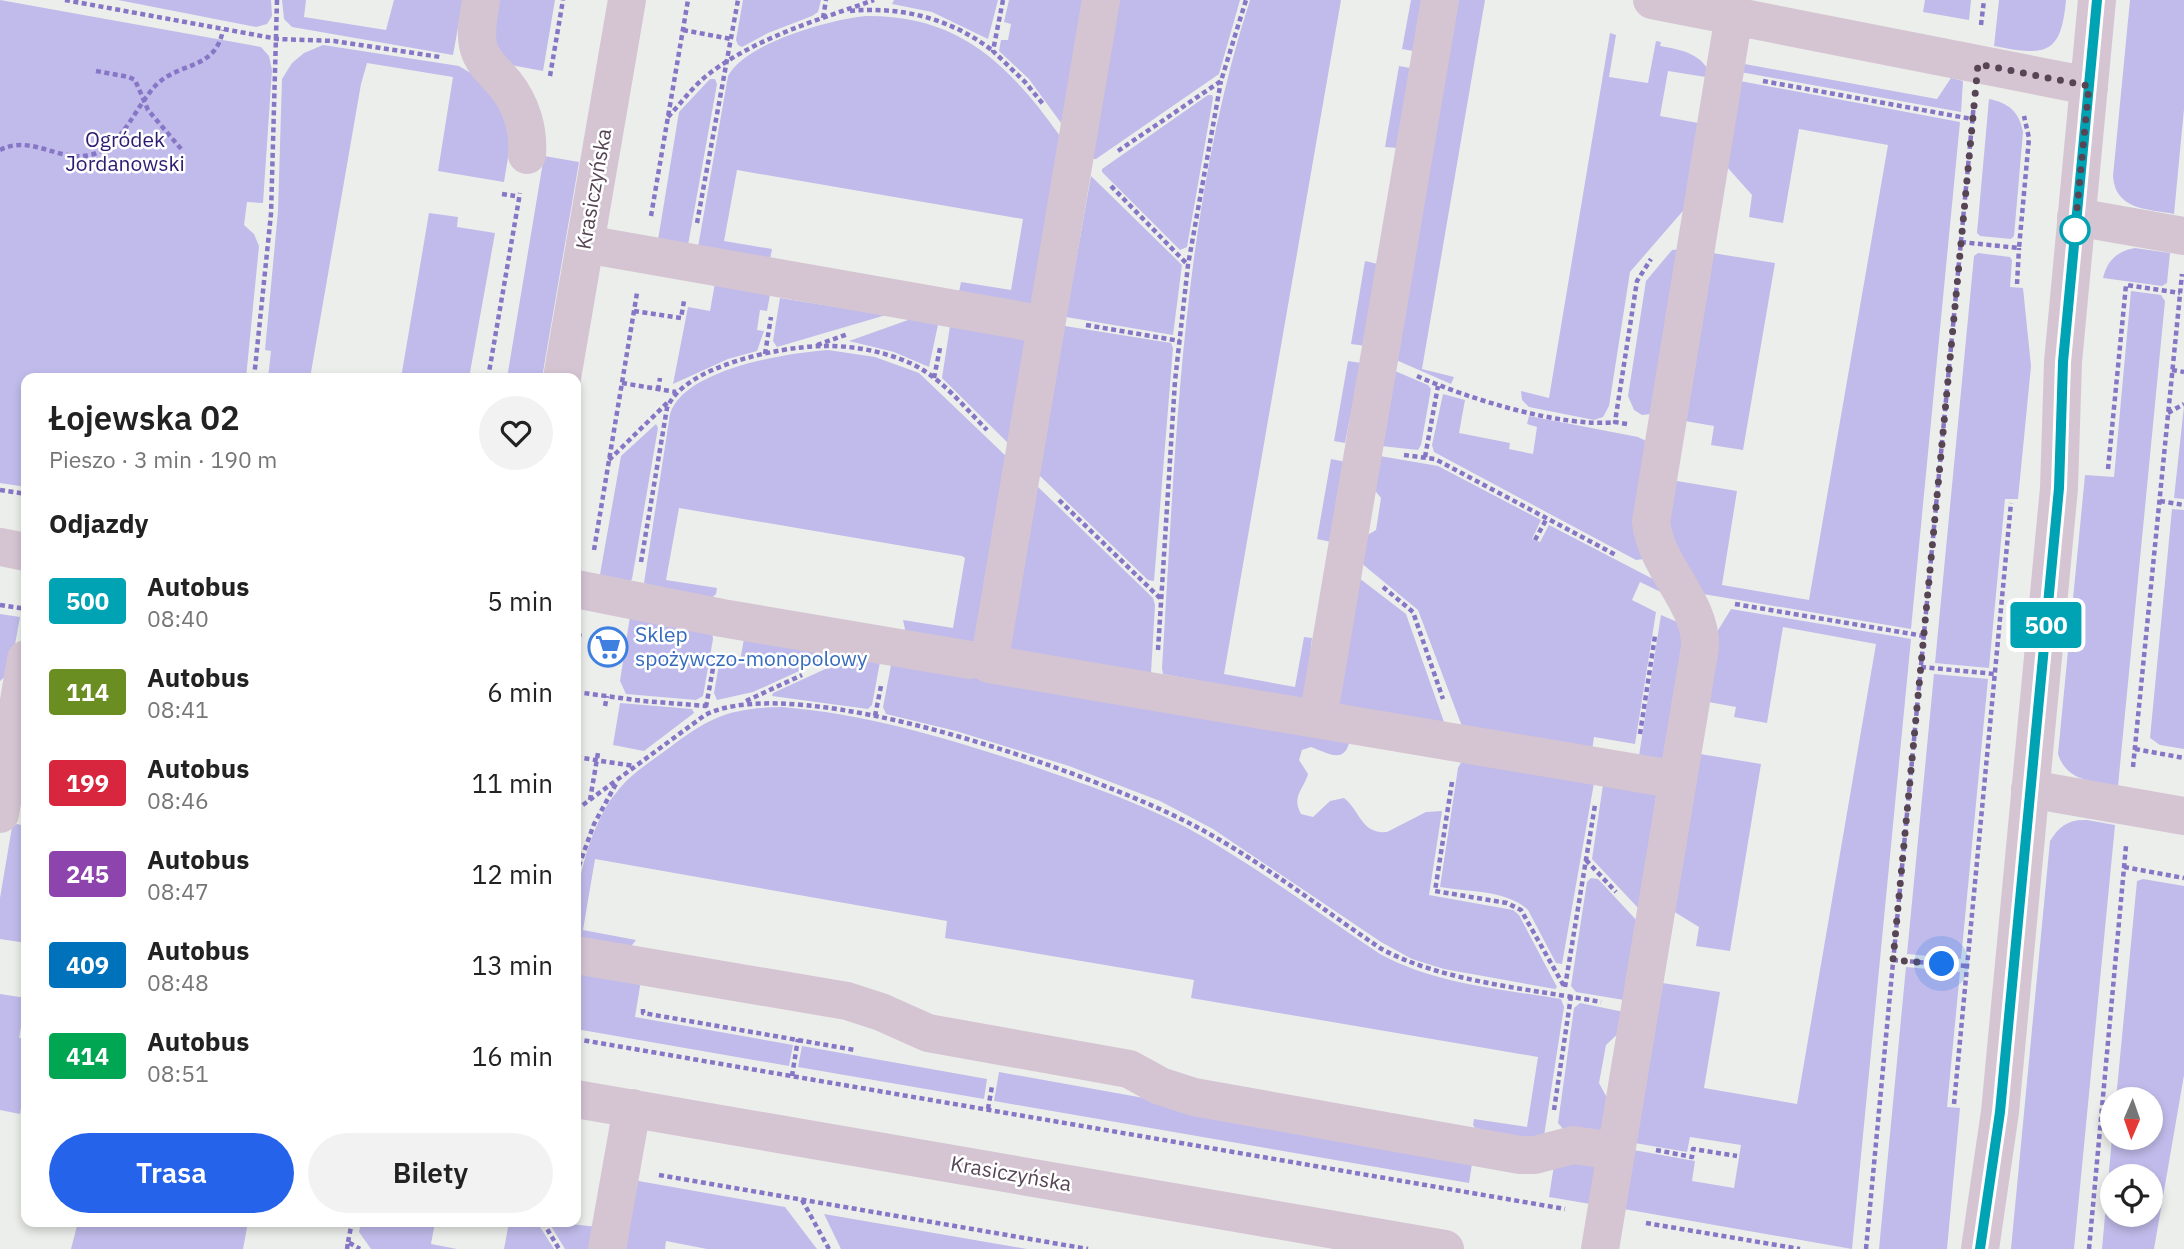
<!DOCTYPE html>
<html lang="pl">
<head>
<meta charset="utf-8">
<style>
  :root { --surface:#fff; --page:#f2f2f2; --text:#222; --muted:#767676; --accent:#2563eb }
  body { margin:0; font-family:"IBM Plex Sans",sans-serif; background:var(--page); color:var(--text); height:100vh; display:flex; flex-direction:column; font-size:26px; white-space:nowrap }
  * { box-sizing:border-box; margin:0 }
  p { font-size:23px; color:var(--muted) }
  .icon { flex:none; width:38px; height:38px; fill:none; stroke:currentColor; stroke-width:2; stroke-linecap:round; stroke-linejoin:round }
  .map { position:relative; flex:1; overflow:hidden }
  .side { position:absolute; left:21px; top:373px; width:560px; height:854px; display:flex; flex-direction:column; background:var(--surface); border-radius:14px; box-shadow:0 4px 10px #0003 }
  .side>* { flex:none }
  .badge { padding:0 14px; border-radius:5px; font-size:24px; line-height:46px }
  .needle { width:46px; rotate:182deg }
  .buttons { position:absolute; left:2100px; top:1087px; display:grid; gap:14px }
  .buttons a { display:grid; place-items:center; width:63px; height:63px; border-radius:50%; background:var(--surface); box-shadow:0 4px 10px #0003; font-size:35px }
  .you { position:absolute; width:35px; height:35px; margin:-18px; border:5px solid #fff; border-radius:50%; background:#1a73e8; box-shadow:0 0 0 10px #1a73e833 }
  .map>.badge { position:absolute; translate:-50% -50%; box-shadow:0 0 0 4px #fff }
  h2 { padding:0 28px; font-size:26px; line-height:63px }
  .round { display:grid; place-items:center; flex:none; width:74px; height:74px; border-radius:37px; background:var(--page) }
  .summary { display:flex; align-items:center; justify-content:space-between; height:119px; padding:0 28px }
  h1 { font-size:33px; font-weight:600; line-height:52px }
  .cta { display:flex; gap:14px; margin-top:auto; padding:14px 28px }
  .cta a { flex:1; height:80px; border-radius:42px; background:var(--accent); color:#fff; font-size:28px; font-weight:600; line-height:80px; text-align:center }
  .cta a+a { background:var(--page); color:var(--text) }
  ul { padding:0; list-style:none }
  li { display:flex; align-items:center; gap:21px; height:91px; padding:0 28px }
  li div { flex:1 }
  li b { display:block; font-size:26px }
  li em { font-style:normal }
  li .badge { min-width:77px; font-weight:700; text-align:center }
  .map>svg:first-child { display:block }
</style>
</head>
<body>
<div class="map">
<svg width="2184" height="1249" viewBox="0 0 2184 1249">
  <rect width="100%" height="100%" fill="#eceeeb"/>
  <g fill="#c0bbea" fill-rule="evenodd">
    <polygon points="0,0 261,47 269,56 272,70 263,203 247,202 244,225 254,234 259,246 246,378 26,378 26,487 0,483"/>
    <polygon points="118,0 271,0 272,16 267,24 256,27"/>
    <polygon points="282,0 306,0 304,17 386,30 394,0 463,0 453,55 292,27 284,19"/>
    <polygon points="492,0 555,0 543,71 506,64 487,30"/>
    <polygon points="743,0 821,0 818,12 812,16 768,33 742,47 738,45 736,40"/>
    <polygon points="894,0 998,0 988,39 932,12 892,4"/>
    <polygon points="1009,0 1088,0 1061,123 1029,79 999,51 1001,40 1008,40 1011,24 1004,22"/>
    <polygon points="1114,0 1240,0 1219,74 1096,159 1091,159"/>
    <path d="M1250 0H1341L1224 674 1295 687 1304 637 1312 638 1305 700 1163 674 1162 668C1176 445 1181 214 1250 0Z"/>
    <polygon points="1411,0 1428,0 1413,51 1402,49"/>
    <polygon points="1452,0 1485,0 1422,369 1454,377 1451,384 1396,360"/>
    <polygon points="1925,0 1971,0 1969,20 1923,12"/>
    <path d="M1999 0H2066C2061 56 2045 56 1994 46Z"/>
    <path d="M2130 0H2184V109L2174 214C2148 209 2115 210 2113 176Z"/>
    <path d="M866 16C960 15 1009 65 1060 136L1037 305 959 292 961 282 1011 290 1023 219 737 170 724 241 772 249 770 259 698 247 728 76C745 43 831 19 866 16Z"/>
    <path d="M1610 33 1616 35 1609 77 1648 83 1656 41 1661 42 1660 46C1682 50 1703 53 1712 78L1668 71 1660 116 1704 124 1688 205 1630 272 1609 406 1603 417 1594 420 1529 407 1522 400 1521 391 1549 398Z"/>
    <polygon points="323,45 459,66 502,92 511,139 504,182 438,171 453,77 367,63 361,84 310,378 268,378 271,351 265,350 278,211 282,79 292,63 304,53"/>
    <polygon points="1739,63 1937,99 1951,78 1963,81 1961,112 1735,71"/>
    <polygon points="1399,66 1410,68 1398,148 1385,147"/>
    <polygon points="710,79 715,79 717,84 688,245 657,246 679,112"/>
    <polygon points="1740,81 1960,122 1911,629 1703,594 1667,539 1671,480 1737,491 1722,585 1809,600 1888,145 1799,129 1783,223 1749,217 1752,195 1727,167"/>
    <polygon points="1208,95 1212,95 1213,98 1187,247 1180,250 1102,172 1102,169"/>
    <path d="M1989 99C2009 103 2019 112 2023 132L2014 236 2011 239 1980 236 1977 233Z"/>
    <polygon points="544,156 579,162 542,378 507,378"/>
    <polygon points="1091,176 1182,265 1173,335 1066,317"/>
    <polygon points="429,213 458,217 457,227 495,233 469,378 401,378"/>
    <path d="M2135 248 2170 253 2167 283 2162 286 2103 278C2107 261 2117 251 2135 248Z"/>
    <polygon points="1680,249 1651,414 1642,415 1634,410 1628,396 1646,281 1672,250"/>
    <polygon points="1706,252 1775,263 1743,450 1711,445 1714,426 1679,420"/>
    <polygon points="1978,253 2010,257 2012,260 2010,287 2023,288 2031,366 2018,499 2005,499 1989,668 1935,663 1974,256"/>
    <polygon points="1365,261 1378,264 1366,346 1351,344"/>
    <polygon points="715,283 770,295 767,311 760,310 757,330 764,331 757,351 728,359 673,384 688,307 710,311"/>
    <path d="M2131 291 2161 295 2165 301 2118 786C2093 781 2067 782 2058 754L2085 475 2114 477Z"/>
    <polygon points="780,298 886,315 777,347 773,341"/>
    <polygon points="925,314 939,320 929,367 894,352 849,341"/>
    <polygon points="950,326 1030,336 1009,444 942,378"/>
    <polygon points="1065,326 1171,343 1173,348 1154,581 1148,580 1037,473"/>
    <path d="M828 350 875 357 919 373 1008 458 982 642 907 638 903 620 953 628 965 558 962 556 679 508 666 580 717 588 716 594 706 603 644 583 670 414C684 369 786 353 828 350Z"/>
    <polygon points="1348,361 1361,363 1345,443 1334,441"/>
    <polygon points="1395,371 1428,385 1431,389 1421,445 1418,450 1381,446"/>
    <polygon points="1443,394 1465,400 1459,433 1510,443 1509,449 1533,454 1537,427 1527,424 1529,416 1638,437 1646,441 1644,559 1636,560 1434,452 1432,445"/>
    <polygon points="2184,406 2184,499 2174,498"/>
    <polygon points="656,424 658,428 632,579 630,582 599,580 621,456"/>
    <polygon points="1380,456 1438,466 1541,520 1532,539 1540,542 1549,525 1653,579 1665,594 1640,582 1632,600 1656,612 1635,744 1594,737 1592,751 1463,729 1418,610 1360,562 1359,540 1376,530 1381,498 1369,483"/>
    <polygon points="1331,459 1346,462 1331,542 1317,539"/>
    <polygon points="1036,485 1153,598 1155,605 1151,673 1006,649"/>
    <polygon points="2172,509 2184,510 2184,749 2160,745 2150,738"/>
    <polygon points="1359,578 1406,614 1444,722 1338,708"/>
    <polygon points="1731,609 1911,639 1852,1249 1618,1208 1628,1149 1695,1161 1692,1181 1734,1188 1741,1145 1690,1137 1687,1152 1629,1142 1656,982 1720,992 1704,1088 1797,1104 1876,644 1783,627 1767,723 1734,717 1736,707 1703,701 1714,637"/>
    <polygon points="631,610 712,631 713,639 703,696 696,700 626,694 620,681"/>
    <polygon points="0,614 20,617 10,672 0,681"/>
    <polygon points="1661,615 1691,628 1667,760 1638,762"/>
    <polygon points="745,633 832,656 753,692 717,700 714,693 720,659 740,661"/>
    <polygon points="858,654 880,662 872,705 868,709 772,696 773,693"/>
    <path d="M892 660 1350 738C1346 766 1328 753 1311 747L1302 750 1299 760 1308 774C1304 789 1291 796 1301 814L1313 817 1330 801 1344 798C1361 812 1361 834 1387 832L1426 812 1442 811 1429 895 1513 910 1519 915 1557 987 1555 989 1444 969 1412 959 1381 942 1213 829 1160 801 1069 766 956 731 886 714 883 707Z"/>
    <polygon points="1934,674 1988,679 1961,959 1907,954"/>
    <polygon points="620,703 692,709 694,713 644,751 613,745"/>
    <path d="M782 707C869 714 952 740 1035 767 1093 787 1153 807 1207 839 1266 874 1322 915 1380 954 1435 984 1500 989 1561 999L1564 1007 1544 1136H1480L1473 1125 1474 1119 1527 1127 1538 1057 1191 998 1194 980 945 938 947 921 595 859 583 930 636 940 625 954 576 946C576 931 574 917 576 903 579 871 595 817 616 793 630 774 650 762 669 748 710 717 729 708 782 707Z"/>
    <polygon points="1694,753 1761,764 1730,951 1696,946 1699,927 1668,908"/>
    <path d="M1463 759 1594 783 1562 964 1556 963 1528 910C1508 890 1467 892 1440 887L1458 768Z"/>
    <polygon points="1603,785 1657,790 1640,910 1592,859"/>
    <path d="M2087 820 2115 825 2074 1249H2011L2050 841C2059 826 2069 819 2087 820Z"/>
    <polygon points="17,824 26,826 26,943 0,939 0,898 12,827"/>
    <polygon points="1591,878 1598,879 1640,924 1624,1000 1576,992 1571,986 1587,882"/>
    <path d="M2143 879 2184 886V1075L2154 1249H2102L2112 1138H2151V1099H2116L2137 881ZM2112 1176H2151V1214H2112Z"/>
    <polygon points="578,963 642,974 635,1017 793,1045 789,1066 576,1029"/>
    <polygon points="1906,967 1960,972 1947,1107 1960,1108 1947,1249 1879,1249"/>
    <polygon points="0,994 26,998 19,1038 26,1039 26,1077 20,1114 0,1110"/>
    <polygon points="1580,1003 1624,1012 1626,1026 1606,1045 1599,1083 1612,1107 1608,1130 1564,1130 1558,1123 1574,1008"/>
    <polygon points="802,1046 987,1079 984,1099 798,1067"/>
    <polygon points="999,1072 1283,1123 1472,1164 1469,1183 994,1101"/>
    <polygon points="1595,1157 1596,1205 1549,1197 1554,1165"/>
    <polygon points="633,1180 785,1207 817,1249 707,1249 666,1241 665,1249 622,1249"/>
    <polygon points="824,1214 1027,1249 841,1249"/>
    <polygon points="78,1222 248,1222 243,1249 71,1249"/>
    <polygon points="361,1222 435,1222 431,1244 457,1249 371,1249 359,1232"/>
    <polygon points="509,1222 537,1222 554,1249 504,1249"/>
    <polygon points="552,1222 598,1227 594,1249 565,1249 551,1226"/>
  </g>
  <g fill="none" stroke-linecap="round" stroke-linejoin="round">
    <g stroke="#8776c6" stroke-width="4.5" stroke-dasharray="5 3.5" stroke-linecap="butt">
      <polyline points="65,0 278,39 334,41 440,57"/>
      <polyline points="1003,0 993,51 1025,82 1043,104"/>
      <path d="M850 11C902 6 952 19 993 51"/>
      <polyline points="823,18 826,0"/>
      <polyline points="1981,25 1984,0"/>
      <polyline points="683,30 731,39"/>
      <polyline points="96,71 129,77 135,80 148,110 182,150"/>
      <polyline points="550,76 563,0"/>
      <polyline points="1763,81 1972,119"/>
      <path d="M668 117C682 102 694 85 710 73 758 37 818 20 874 0"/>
      <path d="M0 150C31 134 58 162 90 155 122 148 135 107 156 85 180 61 215 71 223 30"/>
      <polyline points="1118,151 1221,81 1246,0"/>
      <polyline points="1111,186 1188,265"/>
      <polyline points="502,194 515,196"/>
      <polyline points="651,216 688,0"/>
      <polyline points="697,223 738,0"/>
      <polyline points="1961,242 2019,248 2029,138 2024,116"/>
      <polyline points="2017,284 2019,248"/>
      <polyline points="634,311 681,318 684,301"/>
      <polyline points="1086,325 1180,341"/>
      <polyline points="817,345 848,334"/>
      <polyline points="765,354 771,317"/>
      <polyline points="2172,370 2184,372"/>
      <path d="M1417 376C1466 398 1562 428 1615 422"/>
      <polyline points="254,378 271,214 277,0"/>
      <polyline points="488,378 520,193"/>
      <polyline points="934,378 940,348"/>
      <polyline points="622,383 676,392"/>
      <polyline points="658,390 660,378"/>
      <polyline points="2168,413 2184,404"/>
      <polyline points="1627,424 1615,422 1637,281 1651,259"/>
      <polyline points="1404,455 1435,459 1616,555"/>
      <polyline points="1425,457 1438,386"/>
      <polyline points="609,460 668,402"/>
      <polyline points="2108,469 2126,285 2180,293"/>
      <polyline points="0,490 26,494"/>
      <polyline points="1059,500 1161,599"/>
      <polyline points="2160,501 2184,505"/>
      <polyline points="1535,540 1547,518"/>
      <polyline points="594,550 637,293"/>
      <path d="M641 562 667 408C684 366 779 347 821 346 850 345 883 351 910 363 941 377 964 407 987 430"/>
      <polyline points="1383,587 1413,612 1443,699"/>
      <polyline points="1735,604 1924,636"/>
      <polyline points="0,605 26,609"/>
      <polyline points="1158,650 1175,381 1188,265 1221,81"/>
      <polyline points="576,655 580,631"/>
      <polyline points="1921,667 1995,674"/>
      <polyline points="576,692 643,701 707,706"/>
      <polyline points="746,701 802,675"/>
      <polyline points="605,706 607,696"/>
      <polyline points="706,707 715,657"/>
      <polyline points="875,716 881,686"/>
      <polyline points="1640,734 1655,636"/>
      <polyline points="2135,749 2184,758"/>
      <polyline points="576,757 634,766"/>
      <polyline points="2133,767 2182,274"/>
      <polyline points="1452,782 1435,891 1507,903 1521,910 1565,988"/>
      <polyline points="590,800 598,753"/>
      <path d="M576 810 705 715C799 668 1096 775 1189 823 1254 856 1319 907 1380 948 1441 982 1532 989 1601 1002"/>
      <polyline points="1586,860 1616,892"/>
      <polyline points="2124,867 2184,878"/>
      <polyline points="576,874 594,824 617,782"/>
      <polyline points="1893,960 1967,966"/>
      <polyline points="1565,987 1595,805"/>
      <polyline points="643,1009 643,1013 855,1050"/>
      <polyline points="576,1039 1565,1209"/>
      <polyline points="792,1076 798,1039"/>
      <polyline points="1954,1104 2011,503"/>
      <polyline points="988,1109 992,1086"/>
      <polyline points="1554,1110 1571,996"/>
      <polyline points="1656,1150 1692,1157 1693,1149 1737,1156"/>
      <polyline points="659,1175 1088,1249"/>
      <polyline points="802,1200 829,1249"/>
      <polyline points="543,1222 559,1249"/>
      <polyline points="1646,1223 1800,1249"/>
      <polyline points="348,1242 352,1222"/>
      <polyline points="347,1249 348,1242 360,1249"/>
      <polyline points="1866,1249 1974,103"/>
      <polyline points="2089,1249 2126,846"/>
    </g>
    <g stroke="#d5c5d3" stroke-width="38">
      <path d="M481 0C479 16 474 33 479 49 483 63 495 72 505 84 521 104 529 129 527 155"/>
      <polyline points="1101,0 989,664 1678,780"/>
      <polyline points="1652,0 2089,86"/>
      <polyline points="2076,217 2184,236"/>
      <polyline points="585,244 1046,325"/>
      <polyline points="562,378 627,0"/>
      <polyline points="0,547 26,552"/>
      <polyline points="576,589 722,618 970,660"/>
      <polyline points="1318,719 1440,0"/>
      <polyline points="2030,789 2184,816"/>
      <polyline points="0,814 26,659"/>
      <polyline points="576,955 847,1001 881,1012 928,1033 1129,1069 1160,1086 1194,1097 1520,1155 1535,1155 1573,1145 1616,1151"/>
      <polyline points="576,1099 1445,1249"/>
      <polyline points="607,1249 632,1108"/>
      <path d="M1600 1249 1700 647C1702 603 1656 568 1651 522L1734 15"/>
    </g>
    <polyline stroke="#d5c5d3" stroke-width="38" points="1980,1249 2000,1112 2059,488 2063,362 2097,0"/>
  </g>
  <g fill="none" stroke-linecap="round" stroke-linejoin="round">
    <g stroke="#fff" stroke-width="16">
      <polyline id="line" points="1980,1249 2000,1112 2059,488 2063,362 2097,0"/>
    </g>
    <use href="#line" stroke="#00a3b4" stroke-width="10"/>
    <polyline stroke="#574554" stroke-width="7" stroke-dasharray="0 12.6" points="1942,964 1893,960 1978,64 2089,86 2074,240 2075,230"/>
  </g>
  <defs>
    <g id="supermarket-ring" transform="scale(2.0125)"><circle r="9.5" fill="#fff" stroke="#3f7fe0" stroke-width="1.5"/><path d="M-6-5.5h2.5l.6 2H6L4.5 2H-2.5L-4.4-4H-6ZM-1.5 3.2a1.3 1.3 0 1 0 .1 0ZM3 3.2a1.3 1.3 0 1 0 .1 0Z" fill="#3f7fe0"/></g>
  </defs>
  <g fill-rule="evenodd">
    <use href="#supermarket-ring" x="608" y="647"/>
  </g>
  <circle fill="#fff" stroke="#00a3b4" stroke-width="3.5" cx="2075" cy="230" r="14"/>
  <g text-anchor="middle" stroke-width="5" stroke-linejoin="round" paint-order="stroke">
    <g font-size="21" fill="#2e1c72" stroke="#fff">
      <text x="125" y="147">Ogródek<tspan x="125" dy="24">Jordanowski</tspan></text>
    </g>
    <g font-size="21" fill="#574554" stroke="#fff">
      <text transform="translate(594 189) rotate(-80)" y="7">Krasiczyńska</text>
      <text transform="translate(1011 1174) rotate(10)" y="7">Krasiczyńska</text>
    </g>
    <g font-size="21" fill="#366cbe" stroke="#fff" text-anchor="start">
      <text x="635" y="642">Sklep<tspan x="635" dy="24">spożywczo-monopolowy</tspan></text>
    </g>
  </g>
</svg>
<div class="buttons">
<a><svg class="needle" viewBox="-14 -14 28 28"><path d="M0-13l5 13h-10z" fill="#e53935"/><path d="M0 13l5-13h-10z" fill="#767676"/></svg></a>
<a><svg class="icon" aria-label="locate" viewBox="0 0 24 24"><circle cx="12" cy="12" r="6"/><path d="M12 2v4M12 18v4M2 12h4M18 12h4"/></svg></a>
</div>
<div class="you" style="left:1942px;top:964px"></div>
<b class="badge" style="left:2046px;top:625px;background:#00a3b4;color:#fff">500</b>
<section class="side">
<div class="summary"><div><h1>Łojewska 02</h1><p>Pieszo · 3 min · 190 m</p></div><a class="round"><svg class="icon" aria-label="heart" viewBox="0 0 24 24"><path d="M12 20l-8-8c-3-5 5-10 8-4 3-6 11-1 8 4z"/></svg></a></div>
<h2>Odjazdy</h2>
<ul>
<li><span class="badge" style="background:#00a3b4;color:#fff">500</span><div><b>Autobus</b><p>08:40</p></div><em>5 min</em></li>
<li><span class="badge" style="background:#6b8e23;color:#fff">114</span><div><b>Autobus</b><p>08:41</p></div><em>6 min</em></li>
<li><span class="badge" style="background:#d7263d;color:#fff">199</span><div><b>Autobus</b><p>08:46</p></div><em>11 min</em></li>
<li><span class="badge" style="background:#8e44ad;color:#fff">245</span><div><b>Autobus</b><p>08:47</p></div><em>12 min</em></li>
<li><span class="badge" style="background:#0072bc;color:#fff">409</span><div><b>Autobus</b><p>08:48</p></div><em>13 min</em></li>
<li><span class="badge" style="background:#00a651;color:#fff">414</span><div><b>Autobus</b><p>08:51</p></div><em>16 min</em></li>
</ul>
<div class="cta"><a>Trasa</a><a>Bilety</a></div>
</section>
</div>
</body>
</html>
